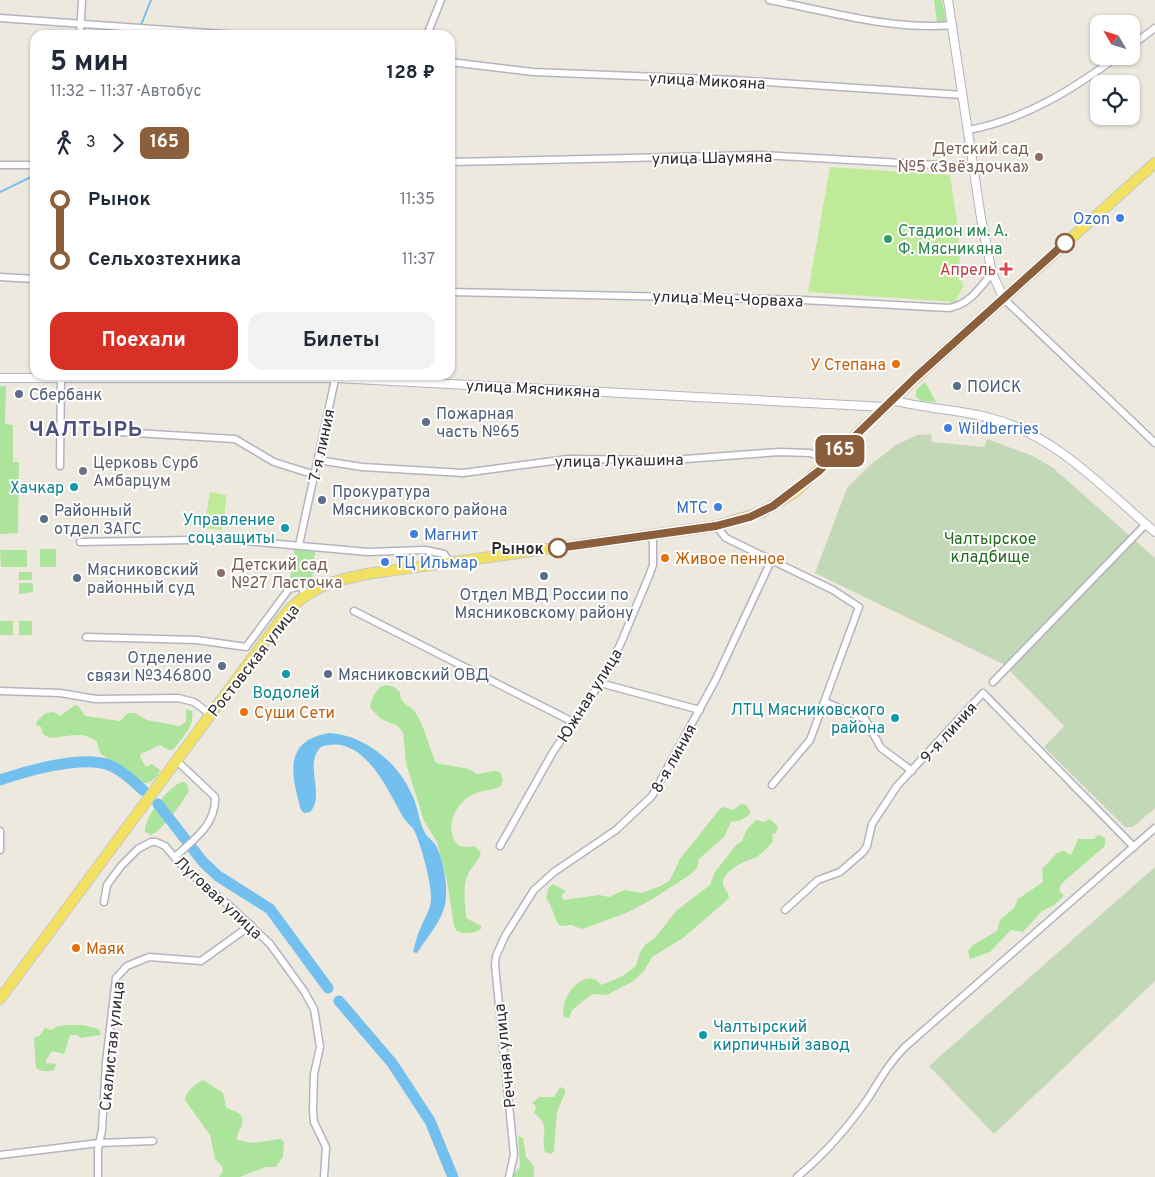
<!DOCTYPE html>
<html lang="ru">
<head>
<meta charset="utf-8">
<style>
  :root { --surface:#fff; --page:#f2f2f3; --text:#1f2937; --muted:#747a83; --accent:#d93025 }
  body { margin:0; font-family:Overpass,sans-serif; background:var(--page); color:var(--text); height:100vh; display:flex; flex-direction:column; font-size:19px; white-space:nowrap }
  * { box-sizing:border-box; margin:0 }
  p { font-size:16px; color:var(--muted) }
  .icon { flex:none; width:28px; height:28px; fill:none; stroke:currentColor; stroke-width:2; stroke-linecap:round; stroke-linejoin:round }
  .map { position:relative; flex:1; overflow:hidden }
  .sheet { position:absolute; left:30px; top:30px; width:425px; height:350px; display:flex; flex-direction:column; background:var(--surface); border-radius:15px; box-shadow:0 1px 4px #0004 }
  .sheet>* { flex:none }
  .badge { padding:0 10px; border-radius:8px; font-size:18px; line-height:32px }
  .needle { width:32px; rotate:308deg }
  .controls { position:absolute; left:1090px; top:15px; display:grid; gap:10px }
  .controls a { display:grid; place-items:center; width:50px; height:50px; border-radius:10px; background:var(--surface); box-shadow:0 1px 4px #0004; font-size:25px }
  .map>.badge { position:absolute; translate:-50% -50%; box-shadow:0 0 0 2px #fff }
  .legs { display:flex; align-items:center; gap:8px; height:55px; padding:0 20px; font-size:16px }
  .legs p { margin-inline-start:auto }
  .head { display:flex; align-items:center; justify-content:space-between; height:85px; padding:0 20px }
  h1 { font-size:28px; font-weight:700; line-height:38px }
  .action { display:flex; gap:10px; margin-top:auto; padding:10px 20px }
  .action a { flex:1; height:58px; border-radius:15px; background:var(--accent); color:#fff; font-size:20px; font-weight:700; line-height:58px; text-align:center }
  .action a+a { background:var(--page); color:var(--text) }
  ul { padding:0 20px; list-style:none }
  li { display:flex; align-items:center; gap:18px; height:60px; font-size:19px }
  li i { display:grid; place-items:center; width:8px; height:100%; margin:0 6px; background:currentColor }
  li i::after { content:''; width:12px; height:12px; margin:-6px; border:4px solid; border-radius:50%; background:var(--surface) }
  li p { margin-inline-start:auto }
  li:first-child i { background:linear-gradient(#0000 50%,currentColor 0) }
  li:last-child i { background:linear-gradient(currentColor 50%,#0000 0) }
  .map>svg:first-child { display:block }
</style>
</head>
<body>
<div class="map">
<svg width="1155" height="1177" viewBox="0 0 1155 1177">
  <rect width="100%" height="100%" fill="#eee9df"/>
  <g fill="#ade49c">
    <polygon points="934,0 942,0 946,21 944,23 937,22"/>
    <polygon points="925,382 936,402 921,401 916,397 916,390"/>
    <polygon points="0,386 6,386 5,424 13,425 13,462 19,462 18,533 0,534"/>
    <rect x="40" y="549" width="16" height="18"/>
    <polygon points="295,549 315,552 312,579 300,581 290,578"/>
    <polygon points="0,550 27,550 27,567 1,567"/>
    <rect x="19" y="572" width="13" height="8"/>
    <polygon points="19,583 33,583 33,592 19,594"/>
    <rect x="0" y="621" width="13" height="14"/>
    <rect x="19" y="621" width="13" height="14"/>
    <path d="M386 685 394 687 400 692C400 706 409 703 415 712 425 727 429 747 436 763L469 769 477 774 495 771 500 772 503 780 501 786C492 791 481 790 472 795 457 803 447 822 453 837 454 840 456 844 460 846 464 848 471 846 475 846L481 853C478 863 470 867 467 877 462 889 466 906 466 918L481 926V929C474 934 464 934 457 931L454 926 446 876 437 842 424 821 406 763 403 733 398 726 381 719 371 709 370 704 374 695 380 687Z"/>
    <path d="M75 705 79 707 85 716 120 721 128 713H134L147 720 179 726 186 722V709L192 711C195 727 182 737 174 749L168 750 160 745 141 754 140 757 146 767 152 764 160 770C158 776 153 782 146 783 140 784 106 758 100 753L97 742C82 730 68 737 50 738L43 734 41 727 36 725 37 721 46 713 54 712 60 716Z"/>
    <path d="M182 782 186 783 189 790C182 804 164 828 151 835L145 832C143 818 169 786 182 782Z"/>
    <path d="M741 804 746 805 750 810V814L741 820 731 822 724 837 699 859 697 868 691 874 651 900 626 913 582 929 571 925 560 926C552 917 554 907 546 898L549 887 553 884 566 891 561 896 564 900 599 895 609 897 624 890 642 893 661 886 670 880 680 859 719 810 723 807 733 810Z"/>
    <path d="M770 819 778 827 776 833 772 834 773 841C769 846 762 854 756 857 745 862 725 868 723 883 723 888 728 891 729 897L726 901 683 938 652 957 644 971 632 982 607 995 592 994 572 1010 569 1018 564 1017C558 999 585 964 601 985L621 977 636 966 640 952 646 944 654 939 677 910 710 885 715 872 736 845 742 841 747 829 756 820 764 822Z"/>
    <polygon points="1099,835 1105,838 1105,846 1061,884 1059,890 1064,896 1053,906 1042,911 1023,932 1011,930 990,952 970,959 968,951 973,945 997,931 1000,920 1014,908 1018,899 1043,882 1042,869 1057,853 1064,851 1071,855 1078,839 1094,839"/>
    <path d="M66 1025H82L99 1029 101 1035 81 1038 77 1035H70L64 1054 52 1051 46 1060V1063L56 1064 54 1070C48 1072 40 1072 36 1068L34 1038 39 1036 45 1028 51 1030 58 1026Z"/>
    <path d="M203 1080 223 1093 226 1107C230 1110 236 1111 240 1114 248 1123 235 1133 237 1140L253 1143 280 1139 284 1142 283 1157 276 1167H265L240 1177H219L223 1171 222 1166 215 1159 210 1135 185 1100C187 1090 194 1085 203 1080Z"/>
    <path d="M560 1087 565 1089V1093L557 1112 554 1151 551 1154 545 1152C540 1134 552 1127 534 1113L536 1106 532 1103 539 1097H554Z"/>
    <polygon points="518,1136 523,1138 526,1157 534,1166 534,1177 512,1177 520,1166"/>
  </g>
  <g fill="#c3d8b7">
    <polygon points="931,434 932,442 984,447 987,439 1033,456 1052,467 1155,558 1155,808 1133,827 1125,827 1044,747 1064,726 1003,664 815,573 847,488 869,466 896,445 917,435"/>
    <polygon points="1155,867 1155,981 994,1134 929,1066"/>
  </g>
  <g fill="#bfeb98">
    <polygon points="830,167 950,175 959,234 958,245 963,287 955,302 808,292"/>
    <polygon points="210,492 227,495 222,530 204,528"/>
  </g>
  <path fill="#73c0ef" d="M330 733C366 736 399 763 413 797 418 808 419 822 425 833 427 837 432 840 435 844 443 857 447 881 446 896 446 917 428 936 417 953L413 952C415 944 417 935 421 927 425 917 431 909 431 898 431 881 422 849 415 832 412 826 406 822 403 817 387 789 363 732 321 747 303 764 326 795 310 812L304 813 301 810C291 775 283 740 330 733Z"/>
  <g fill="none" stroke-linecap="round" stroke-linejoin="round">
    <g stroke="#73c0ef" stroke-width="2">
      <polyline points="141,25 151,0"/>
      <polyline points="0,192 35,175"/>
    </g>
    <g stroke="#73c0ef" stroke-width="11">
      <path d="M0 780C26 771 79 756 106 764 121 769 133 781 144 791"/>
      <polyline points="158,804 203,862 218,876 270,909 328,988"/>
      <polyline points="339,1001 392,1063 430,1121 453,1177"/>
    </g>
    <g stroke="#b3b4c0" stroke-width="9">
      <g id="minor">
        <path d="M769 0C829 11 892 31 953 25"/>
        <polyline points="0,18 237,35"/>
        <polyline points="80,35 82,0"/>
        <polyline points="427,35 441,0"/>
        <polyline points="1131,46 1155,28"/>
        <polyline points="450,62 533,72 735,80 963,95"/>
        <path d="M969 130C1025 119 1072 90 1118 56"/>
        <polyline points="450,162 761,155 973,167"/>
        <polyline points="0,165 35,165"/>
        <polyline points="0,277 35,279"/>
        <path d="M450 292 803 300 949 308C970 304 979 289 992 273"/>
        <polyline points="1004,299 1155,443"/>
        <polyline points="102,431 235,439 274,462 315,475"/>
        <polyline points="318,460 362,467 463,473 568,459 672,460 779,452 810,453 819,456 827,463"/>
        <polyline points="60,466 61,375"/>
        <polyline points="716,526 726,538 833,590 859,607 810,740 772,785"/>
        <polyline points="245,541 368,552 425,550 444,554 450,562"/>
        <polyline points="80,542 190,540"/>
        <polyline points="299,545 336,375"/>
        <polyline points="354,611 573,722"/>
        <polyline points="86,637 197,640 246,647 289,589 301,586 305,595"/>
        <polyline points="993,682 1146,524"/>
        <polyline points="600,683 700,710"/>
        <polyline points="0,691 60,693 96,699 178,698 194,702 210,714"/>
        <polyline points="825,702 865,719 881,748 912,771"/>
        <polyline points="0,831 0,850"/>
        <polyline points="500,846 553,752 600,683 620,645 649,576 653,565 653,535"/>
        <path d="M176 856C194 839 216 825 215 797L176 760"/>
        <polyline points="104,902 107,885 121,866 138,849 151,842 156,842 165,846 184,868 233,909 270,944 304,991 314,1009 320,1047 314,1074 313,1111 314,1122 326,1147 324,1177"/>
        <polyline points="785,910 818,880 840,872 863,852 867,846 872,824 897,786 983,693 1134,847"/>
        <polyline points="0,1155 99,1143 153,1141"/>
        <polyline points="98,1177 98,1149 102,1130 106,1062 116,978 127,966 149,957 201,961 251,925"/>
        <polyline points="509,1177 514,1155 495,965 496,956 505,936 534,890 554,872 616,830 652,796 715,681 771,561"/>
        <path d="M797 1177C825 1154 849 1126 869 1097 880 1079 890 1062 905 1047L1155 828"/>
      </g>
    </g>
    <g stroke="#b3b4c0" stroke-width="10">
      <g id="tertiary">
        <polyline points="948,0 981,218 992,273 1004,299"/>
        <polyline points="0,378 336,378 885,407"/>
        <path d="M892 400C925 409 958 409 990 418 1055 434 1105 490 1155 532"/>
      </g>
    </g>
    <g stroke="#c8c8c8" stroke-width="12">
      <path id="primary" d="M0 999 282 618C308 586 334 580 373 573L716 526 762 512 795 492 935 360 1155 163"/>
    </g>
    <use href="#minor" stroke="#fff" stroke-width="6"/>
    <use href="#tertiary" stroke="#fff" stroke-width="8"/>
    <use href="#primary" stroke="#f1e061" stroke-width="10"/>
  </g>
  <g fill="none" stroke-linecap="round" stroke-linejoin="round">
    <g stroke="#fff" stroke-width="11">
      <polyline id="line-1" points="558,548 716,526 750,517 773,506 819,471 916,377 1065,243"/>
    </g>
    <use href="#line-1" stroke="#8b5e3c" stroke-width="8"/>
  </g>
  <g fill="#8d6e63" stroke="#fff" stroke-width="2">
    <circle cx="1039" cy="157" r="5"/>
    <circle cx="221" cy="573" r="5"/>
  </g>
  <g fill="#3f7fe0" stroke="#fff" stroke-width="2">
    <circle cx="1120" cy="218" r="5"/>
    <circle cx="948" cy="428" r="5"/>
    <circle cx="718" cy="507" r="5"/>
    <circle cx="414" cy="534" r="5"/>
    <circle cx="385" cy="562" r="5"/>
  </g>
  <circle fill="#2e9e5b" stroke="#fff" stroke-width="2" cx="888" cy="239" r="5"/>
  <g fill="#fff" stroke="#8b5e3c" stroke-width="2.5">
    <circle cx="1065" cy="243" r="9"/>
    <circle cx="558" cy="548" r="9"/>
  </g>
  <path fill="#e0444e" stroke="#fff" stroke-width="2" d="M1003.5 261.5h5v5h5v5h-5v5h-5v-5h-5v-5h5z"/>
  <g fill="#e8710a" stroke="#fff" stroke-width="2">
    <circle cx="896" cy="364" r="5"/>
    <circle cx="665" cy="558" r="5"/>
    <circle cx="244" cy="712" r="5"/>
    <circle cx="76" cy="948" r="5"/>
  </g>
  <g fill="#5c6f8a" stroke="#fff" stroke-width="2">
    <circle cx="957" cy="386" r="5"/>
    <circle cx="19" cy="394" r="5"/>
    <circle cx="426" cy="422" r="5"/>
    <circle cx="322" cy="500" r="5"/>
    <circle cx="44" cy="519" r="5"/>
    <circle cx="544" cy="576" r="5"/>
    <circle cx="77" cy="578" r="5"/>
    <circle cx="222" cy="666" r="5"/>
    <circle cx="328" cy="674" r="5"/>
  </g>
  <circle fill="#6b7280" stroke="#fff" stroke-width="2" cx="83" cy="471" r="5"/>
  <g fill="#0f9aa8" stroke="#fff" stroke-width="2">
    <circle cx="74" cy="487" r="5"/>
    <circle cx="285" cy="528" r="5"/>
    <circle cx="286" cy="674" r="5"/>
    <circle cx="895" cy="718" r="5"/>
    <circle cx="703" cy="1035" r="5"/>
  </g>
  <g text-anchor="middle" stroke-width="4" stroke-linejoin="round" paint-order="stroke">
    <g font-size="16" fill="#2d2d2d" stroke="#fff">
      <text transform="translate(707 80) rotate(3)" y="6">улица Микояна</text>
      <text transform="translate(712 157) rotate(-1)" y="6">улица Шаумяна</text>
      <text transform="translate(728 298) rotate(2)" y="6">улица Мец-Чорваха</text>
      <text transform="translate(533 388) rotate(3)" y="6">улица Мясникяна</text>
      <text transform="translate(321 445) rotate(-78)" y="6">7-я линия</text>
      <text transform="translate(619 460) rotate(-1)" y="6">улица Лукашина</text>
      <text transform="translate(253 660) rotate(-52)" y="6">Ростовская улица</text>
      <text transform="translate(589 695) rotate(-58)" y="6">Южная улица</text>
      <text transform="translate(948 732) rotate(-48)" y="6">9-я линия</text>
      <text transform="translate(673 758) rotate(-61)" y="6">8-я линия</text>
      <text transform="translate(219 897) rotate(43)" y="6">Луговая улица</text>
      <text transform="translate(111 1046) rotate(-84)" y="6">Скалистая улица</text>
      <text transform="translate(504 1056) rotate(-96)" y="6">Речная улица</text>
    </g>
    <g font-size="16" fill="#785e54" stroke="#fff" text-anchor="end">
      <text x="1029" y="154">Детский сад<tspan x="1029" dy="18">№5 «Звёздочка»</tspan></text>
      <text x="231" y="570" text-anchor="start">Детский сад<tspan x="231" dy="18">№27 Ласточка</tspan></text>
    </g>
    <g font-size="16" fill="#366cbe" stroke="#fff" text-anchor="start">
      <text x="1110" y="224" text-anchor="end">Ozon</text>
      <text x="958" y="434">Wildberries</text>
      <text x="708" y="513" text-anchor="end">МТС</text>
      <text x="424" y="540">Магнит</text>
      <text x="395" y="568">ТЦ Ильмар</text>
    </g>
    <g font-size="16" fill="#27864d" stroke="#fff" text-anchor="start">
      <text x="898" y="236">Стадион им. А.<tspan x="898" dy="18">Ф. Мясникяна</tspan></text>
    </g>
    <g font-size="16" fill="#be3a42" stroke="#fff" text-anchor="end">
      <text x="996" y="275">Апрель</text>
    </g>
    <g font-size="16" fill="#c56008" stroke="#fff" text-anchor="start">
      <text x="886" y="370" text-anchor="end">У Степана</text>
      <text x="675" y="564">Живое пенное</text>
      <text x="254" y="718">Суши Сети</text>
      <text x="86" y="954">Маяк</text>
    </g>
    <g font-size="16" fill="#4e5e75" stroke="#fff" text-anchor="start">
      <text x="967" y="392">ПОИСК</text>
      <text x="29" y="400">Сбербанк</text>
      <text x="436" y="419">Пожарная<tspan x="436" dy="18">часть №65</tspan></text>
      <text x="332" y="497">Прокуратура<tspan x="332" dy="18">Мясниковского района</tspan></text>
      <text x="54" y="516">Районный<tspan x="54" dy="18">отдел ЗАГС</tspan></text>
      <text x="87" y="575">Мясниковский<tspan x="87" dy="18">районный суд</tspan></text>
      <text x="544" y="600" text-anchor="middle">Отдел МВД России по<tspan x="544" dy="18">Мясниковскому району</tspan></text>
      <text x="212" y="663" text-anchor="end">Отделение<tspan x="212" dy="18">связи №346800</tspan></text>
      <text x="338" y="680">Мясниковский ОВД</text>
    </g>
    <g font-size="16" fill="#5b616d" stroke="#fff" text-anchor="start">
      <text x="93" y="468">Церковь Сурб<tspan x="93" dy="18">Амбарцум</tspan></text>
    </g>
    <g font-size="16" fill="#0d838f" stroke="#fff" text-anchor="end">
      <text x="64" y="493">Хачкар</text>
      <text x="275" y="525">Управление<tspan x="275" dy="18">соцзащиты</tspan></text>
      <text x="286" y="698" text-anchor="middle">Водолей</text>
      <text x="885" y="715">ЛТЦ Мясниковского<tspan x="885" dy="18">района</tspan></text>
      <text x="713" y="1032" text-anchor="start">Чалтырский<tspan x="713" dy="18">кирпичный завод</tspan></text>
    </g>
    <g font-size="16" fill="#236c1b" stroke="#fff">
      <text x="990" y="544">Чалтырское<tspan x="990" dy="18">кладбище</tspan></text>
    </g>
    <g font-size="16" font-weight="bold" fill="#2d2d2d" stroke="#fff" text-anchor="end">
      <text x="544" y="554">Рынок</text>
    </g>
    <g font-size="21" font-weight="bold" letter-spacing="1" fill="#4c507e" stroke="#fff">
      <text x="86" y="436">ЧАЛТЫРЬ</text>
    </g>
  </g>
</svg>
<div class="controls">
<a><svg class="needle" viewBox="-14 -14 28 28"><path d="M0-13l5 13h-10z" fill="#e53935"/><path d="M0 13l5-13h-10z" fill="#747a83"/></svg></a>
<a><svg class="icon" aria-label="locate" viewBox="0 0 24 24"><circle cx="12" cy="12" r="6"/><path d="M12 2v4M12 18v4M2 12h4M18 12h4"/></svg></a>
</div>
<b class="badge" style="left:840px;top:451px;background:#8b5e3c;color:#fff">165</b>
<section class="sheet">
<div class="head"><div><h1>5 мин</h1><p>11:32 – 11:37 · Автобус</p></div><b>128 ₽</b></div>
<div class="legs"><svg class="icon" aria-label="walk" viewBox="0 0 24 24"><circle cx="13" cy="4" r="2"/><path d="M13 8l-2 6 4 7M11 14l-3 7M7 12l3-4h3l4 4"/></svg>3<svg class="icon" aria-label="forward" viewBox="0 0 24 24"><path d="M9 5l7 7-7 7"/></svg><b class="badge" style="background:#8b5e3c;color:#fff">165</b></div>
<ul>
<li><i style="color:#8b5e3c"></i><b>Рынок</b><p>11:35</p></li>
<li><i style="color:#8b5e3c"></i><b>Сельхозтехника</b><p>11:37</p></li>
</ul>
<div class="action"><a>Поехали</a><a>Билеты</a></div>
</section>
</div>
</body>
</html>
